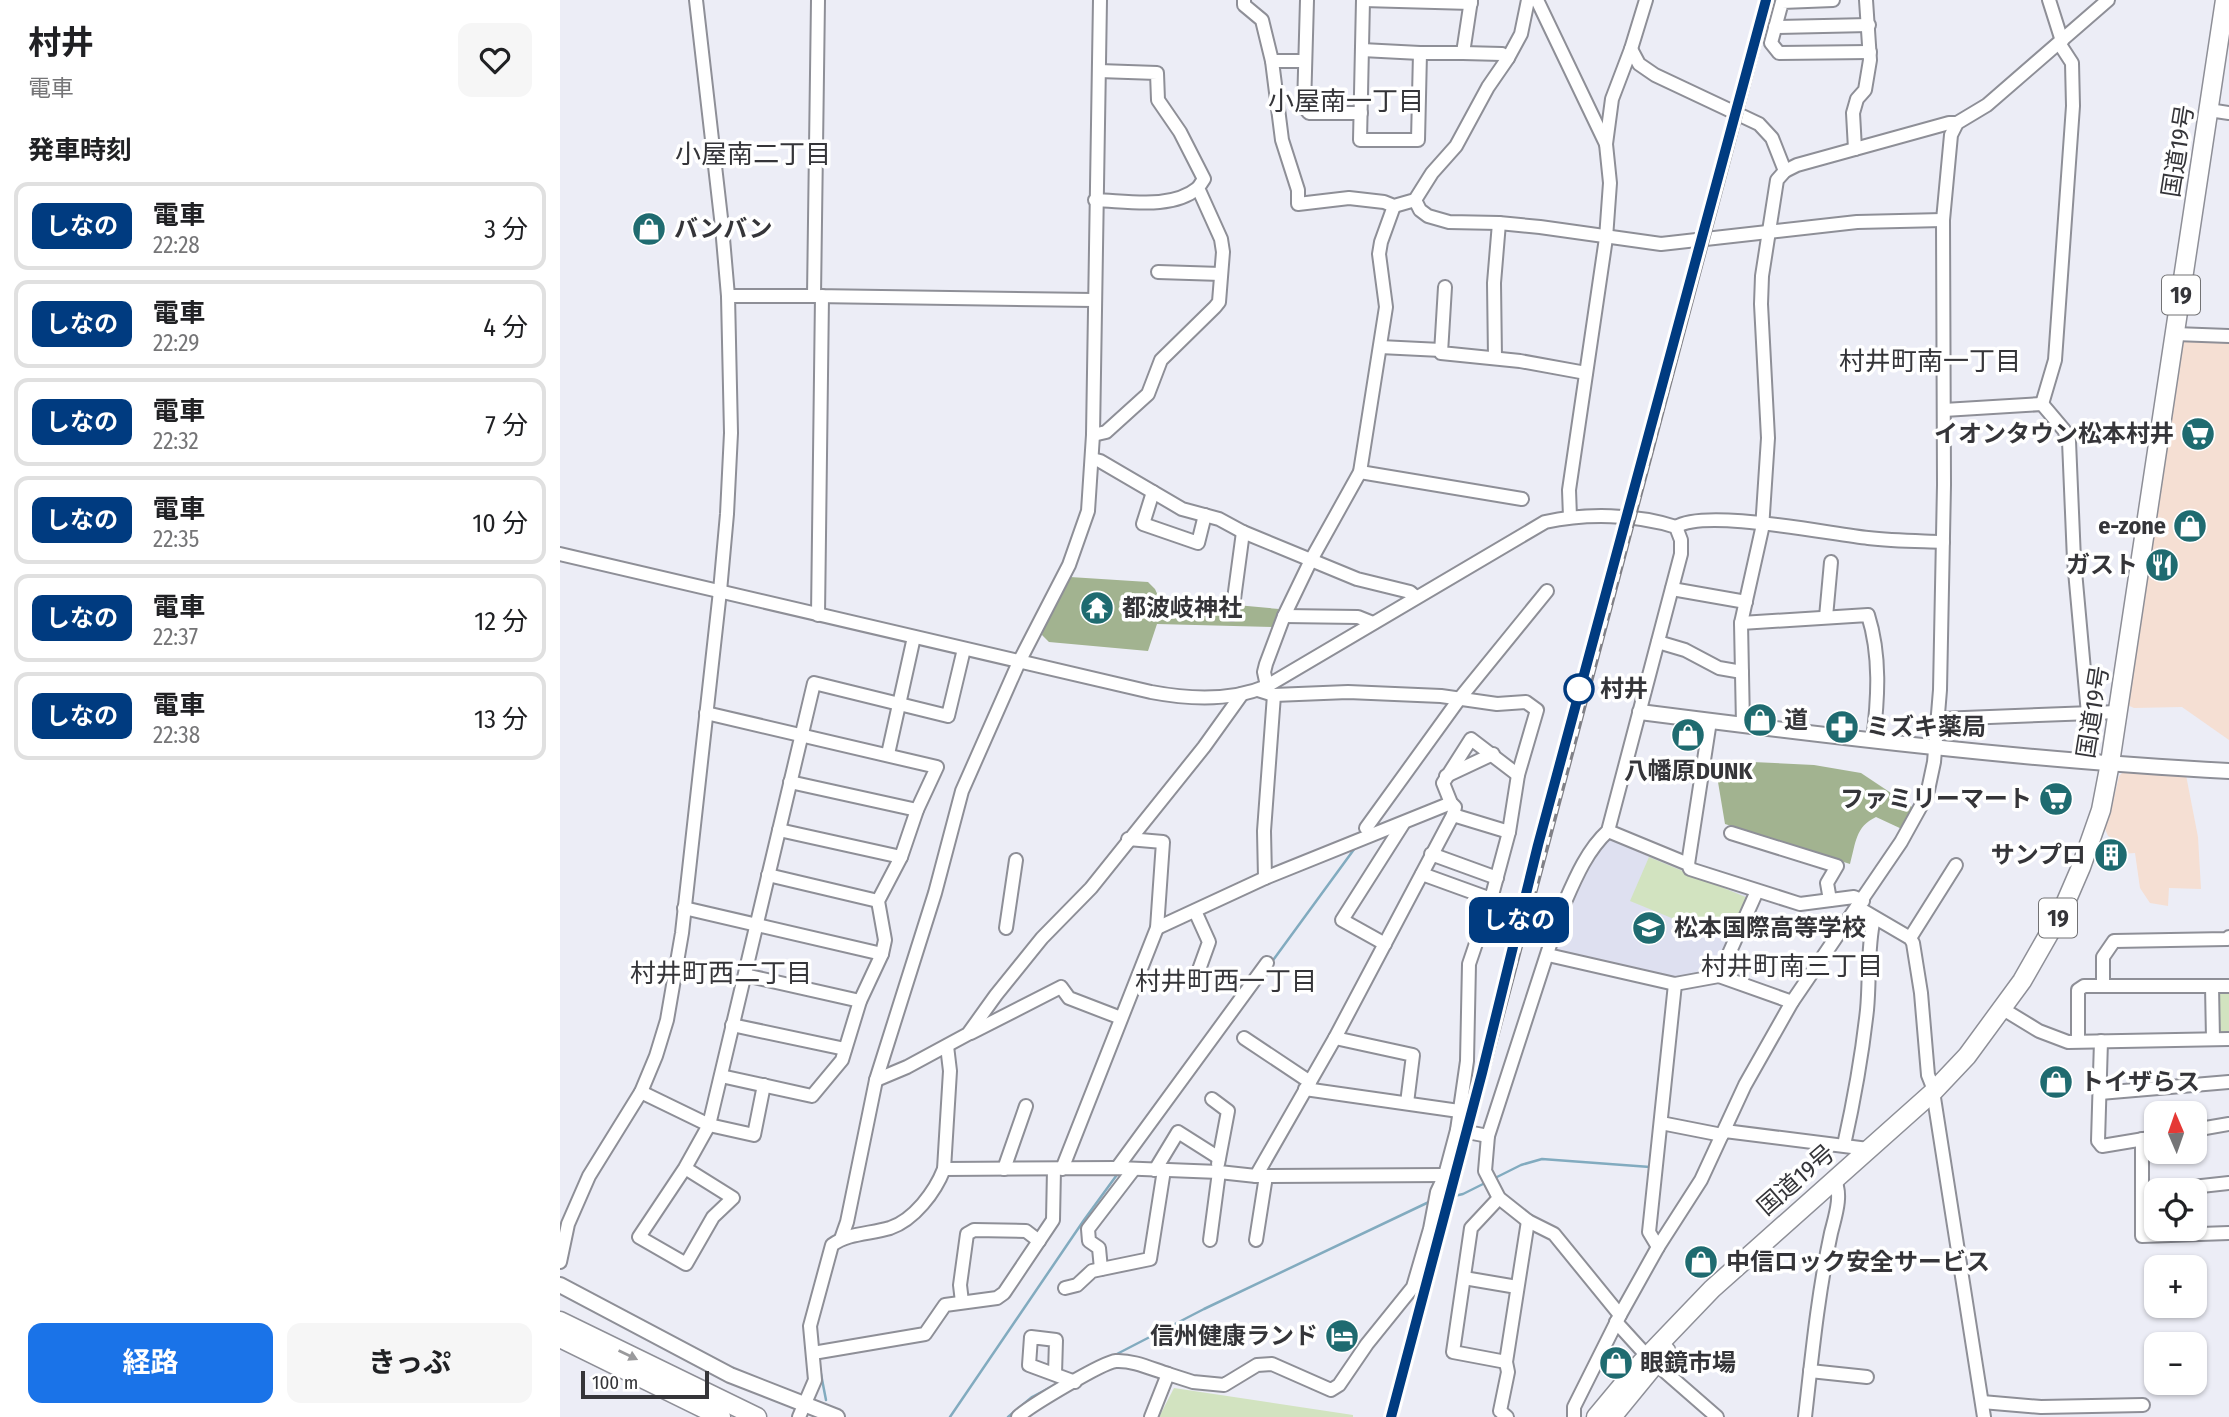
<!DOCTYPE html>
<html lang="ja">
<head>
<meta charset="utf-8">
<style>
  :root { --surface:#fff; --page:#f6f6f6; --text:#202124; --muted:#757577; --line:#e0e0e0; --accent:#1a73e8 }
  body { margin:0; font-family:"Fira Sans Condensed","Noto Sans JP",sans-serif; background:var(--page); color:var(--text); height:100vh; display:flex; flex-direction:column; font-size:26px; white-space:nowrap }
  * { box-sizing:border-box; margin:0 }
  p { font-size:23px; color:var(--muted) }
  .icon { flex:none; width:38px; height:38px; fill:none; stroke:currentColor; stroke-width:2; stroke-linecap:round; stroke-linejoin:round }
  .map { position:relative; flex:1; overflow:hidden }
  .sheet { display:flex; flex-direction:column; background:var(--surface); width:560px }
  .sheet>* { flex:none }
  .badge { padding:0 14px; border-radius:10px; font-size:24px; line-height:46px }
  .needle { width:46px; rotate:358deg }
  .tools { position:absolute; left:1584px; top:1101px; display:grid; gap:14px }
  .tools a { display:grid; place-items:center; width:63px; height:63px; border-radius:14px; background:var(--surface); box-shadow:0 2px 5px #0004; font-size:35px }
  .scale { position:absolute; left:21px; bottom:18px; width:128px; box-sizing:border-box; padding-left:7px; border:4px solid #353539; border-top:0; font-size:19px; line-height:24px; white-space:nowrap; color:#353539; -webkit-text-stroke:5px #fff; paint-order:stroke }
  .map>.badge { position:absolute; translate:-50% -50%; box-shadow:0 0 0 4px #fff }
  h2 { padding:0 28px; font-size:26px; line-height:63px }
  .round { display:grid; place-items:center; flex:none; width:74px; height:74px; border-radius:14px; background:var(--page) }
  .summary { display:flex; align-items:center; justify-content:space-between; height:119px; padding:0 28px }
  h1 { font-size:33px; font-weight:700; line-height:52px }
  .action { display:flex; gap:14px; margin-top:auto; padding:14px 28px }
  .action a { flex:1; height:80px; border-radius:14px; background:var(--accent); color:#fff; font-size:28px; font-weight:700; line-height:80px; text-align:center }
  .action a+a { background:var(--page); color:var(--text) }
  ul { padding:0; list-style:none }
  li { display:flex; align-items:center; gap:21px; height:88px; margin:0 14px 10px; padding:0 14px; border:4px solid var(--line); border-radius:14px }
  li div { flex:1 }
  li b { display:block; font-size:26px }
  li em { font-style:normal }
  li .badge { min-width:77px; font-weight:700; text-align:center }
  main { display:flex; flex:1; min-height:0 }
  .map>svg:first-child { display:block }
</style>
</head>
<body>
<main>
<section class="sheet">
<div class="summary"><div><h1>村井</h1><p>電車</p></div><a class="round"><svg class="icon" aria-label="heart" viewBox="0 0 24 24"><path d="M12 20l-8-8c-3-5 5-10 8-4 3-6 11-1 8 4z"/></svg></a></div>
<h2>発車時刻</h2>
<ul>
<li><span class="badge" style="background:#003b80;color:#fff">しなの</span><div><b>電車</b><p>22:28</p></div><em>3 分</em></li>
<li><span class="badge" style="background:#003b80;color:#fff">しなの</span><div><b>電車</b><p>22:29</p></div><em>4 分</em></li>
<li><span class="badge" style="background:#003b80;color:#fff">しなの</span><div><b>電車</b><p>22:32</p></div><em>7 分</em></li>
<li><span class="badge" style="background:#003b80;color:#fff">しなの</span><div><b>電車</b><p>22:35</p></div><em>10 分</em></li>
<li><span class="badge" style="background:#003b80;color:#fff">しなの</span><div><b>電車</b><p>22:37</p></div><em>12 分</em></li>
<li><span class="badge" style="background:#003b80;color:#fff">しなの</span><div><b>電車</b><p>22:38</p></div><em>13 分</em></li>
</ul>
<div class="action"><a>経路</a><a>きっぷ</a></div>
</section>
<div class="map">
<svg width="1669" height="1417" viewBox="0 0 1669 1417">
  <rect width="100%" height="100%" fill="#ecedf6"/>
  <g fill="#f5dfd3">
    <polygon points="1625,339 1669,342 1669,740 1622,707 1574,708 1567,705 1621,352"/>
    <polygon points="1564,771 1626,775 1638,837 1641,889 1609,888 1608,906 1590,903 1580,888 1575,853 1561,854 1560,842 1548,836 1543,824 1552,805 1559,776"/>
  </g>
  <polygon fill="#dee0f0" points="1050,835 1193,894 1156,975 1122,983 997,955 994,949 1006,908 1040,845"/>
  <g fill="#d2e3c0">
    <polygon points="1089,857 1188,898 1170,942 1070,901"/>
    <polygon points="1656,990 1669,990 1669,1037 1655,1037"/>
    <polygon points="614,1388 793,1415 793,1417 599,1417"/>
  </g>
  <g fill="#a2b390">
    <polygon points="510,577 588,582 595,589 599,598 719,609 713,627 597,624 588,651 489,642 482,635 483,627"/>
    <path d="M1171 761 1254 765 1301 773 1352 807 1344 830 1316 817C1295 827 1296 843 1290 864L1165 824 1158 782Z"/>
  </g>
  <g fill="none" stroke-linecap="round" stroke-linejoin="round">
    <g stroke="#82abbf" stroke-width="2.5">
      <polyline points="711,963 795,848"/>
      <polyline points="933,1179 961,1165 982,1159 1090,1167"/>
      <polyline points="881,1199 903,1194 927,1182"/>
      <polyline points="553,1356 644,1309 871,1201"/>
      <polyline points="260,1369 266,1400"/>
      <polyline points="390,1417 524,1220 559,1172"/>
      <polyline points="448,1417 472,1397 491,1387"/>
    </g>
    <g stroke="#8e8f97" stroke-width="16">
      <g id="minor">
        <polyline points="258,0 254,296 534,300"/>
        <polyline points="684,0 684,5 702,20 712,61 722,140 738,190 738,204 789,198 824,202 834,206 855,200 872,173 896,146 928,87 948,58 961,34 968,0"/>
        <polyline points="747,0 744,107 749,113 801,113"/>
        <polyline points="803,0 800,140 858,140 860,53 903,53 911,0"/>
        <polyline points="803,0 911,3"/>
        <polyline points="977,0 1046,144"/>
        <polyline points="1273,0 1222,2 1211,43 1219,53 1310,52"/>
        <polyline points="1489,0 1502,41"/>
        <polyline points="1215,27 1309,25"/>
        <polyline points="1071,49 1079,64 1095,75 1199,124 1212,138 1225,171"/>
        <polyline points="802,50 860,53"/>
        <polyline points="903,53 942,54 948,58"/>
        <polyline points="712,61 745,61"/>
        <polyline points="1649,110 1669,113"/>
        <polyline points="1295,149 1293,113 1297,99 1305,90 1310,60 1306,0"/>
        <path d="M535 200C568 201 611 210 638 188"/>
        <polyline points="855,200 860,210 868,216 889,222 939,223 980,227 1101,244 1297,222 1383,220"/>
        <polyline points="598,272 661,274"/>
        <polyline points="885,287 881,353 960,361 1026,373"/>
        <polyline points="168,296 254,296"/>
        <polyline points="1615,334 1669,336"/>
        <polyline points="820,347 881,350"/>
        <polyline points="935,358 934,283 939,223"/>
        <polyline points="1482,404 1495,360 1513,106 1512,63 1499,43"/>
        <polyline points="1482,404 1504,430 1509,441 1514,560 1528,714"/>
        <polyline points="1384,410 1482,404"/>
        <polyline points="533,435 546,432 588,394 601,360 655,307 659,302 663,252 661,239 638,188 644,179 620,132 598,100 597,73 539,71"/>
        <polyline points="532,459 540,461 622,509 659,519 683,532 797,579 850,592 856,597"/>
        <polyline points="800,472 962,499"/>
        <polyline points="593,492 583,524 638,543 645,515"/>
        <polyline points="1010,517 1009,490 1046,238 1050,183 1046,144 1052,99 1071,49 1086,0"/>
        <path d="M1116 527C1145 508 1269 534 1308 538 1333 541 1358 541 1383 542"/>
        <path d="M0 554 591 692C628 699 672 701 707 686L985 522C1026 513 1076 514 1116 527L1121 540V554L1048 831C1025 852 1013 884 1001 911L928 1136 925 1171 939 1198 968 1221 994 1234 1060 1315"/>
        <polyline points="1112,589 1186,602"/>
        <polyline points="672,614 683,532"/>
        <polyline points="258,615 262,296"/>
        <polyline points="724,616 798,617 813,623"/>
        <polyline points="1266,617 1271,562"/>
        <path d="M1181 623 1308 615C1321 656 1318 699 1313 741"/>
        <polyline points="1098,642 1125,650 1159,668 1182,672"/>
        <polyline points="707,686 704,672 706,664 724,616 751,560 800,472 826,307 819,254 821,242 834,206"/>
        <polyline points="146,713 377,767 357,810 341,857 318,901 325,940 322,954 300,1001 282,1060 252,1096 161,1076"/>
        <polyline points="1379,719 1558,712"/>
        <polyline points="1183,725 1181,623 1202,529 1208,438 1201,304 1202,276 1217,180 1225,171 1237,165 1389,123 1397,123"/>
        <polyline points="328,754 354,637"/>
        <polyline points="886,776 933,754"/>
        <polyline points="230,782 357,810"/>
        <polyline points="893,815 949,832"/>
        <polyline points="806,828 900,698 987,591"/>
        <polyline points="219,830 341,857"/>
        <polyline points="1048,831 1128,864 1130,869 1240,904 1294,897 1303,901"/>
        <polyline points="1171,833 1277,866 1267,883 1270,900"/>
        <polyline points="871,854 937,878"/>
        <polyline points="1128,864 1150,721"/>
        <polyline points="862,874 931,899"/>
        <polyline points="208,875 318,901"/>
        <polyline points="705,878 704,831 714,695"/>
        <polyline points="1297,907 1350,938 1353,943 1361,993 1368,1075 1372,1085 1424,1417"/>
        <polyline points="124,908 322,954"/>
        <polyline points="635,911 649,942 636,978"/>
        <polyline points="446,928 456,860"/>
        <polyline points="597,928 705,878 891,803"/>
        <polyline points="1350,938 1396,865"/>
        <polyline points="825,944 782,920 843,824"/>
        <polyline points="988,955 1115,984 1159,976 1197,891"/>
        <polyline points="185,975 300,1001"/>
        <polyline points="1159,976 1232,1002"/>
        <polyline points="1543,986 1543,957 1554,941 1667,939 1669,937"/>
        <polyline points="1652,986 1653,1039"/>
        <polyline points="1443,1009 1479,1031 1508,1042 1669,1039"/>
        <polyline points="172,1025 285,1049"/>
        <polyline points="411,1033 501,987 509,998 561,1018"/>
        <polyline points="684,1038 750,1082"/>
        <polyline points="775,1038 853,1055 847,1103"/>
        <polyline points="1518,1041 1518,990 1524,986 1669,986"/>
        <polyline points="1541,1041 1538,1141 1542,1146 1596,1137"/>
        <polyline points="316,1080 347,1067 408,1034 436,995 482,938 531,888 644,747 682,694"/>
        <polyline points="745,1089 899,1111"/>
        <polyline points="81,1092 149,1125 194,1135 204,1085"/>
        <polyline points="1540,1093 1669,1082"/>
        <polyline points="652,1099 668,1111 658,1164"/>
        <polyline points="1101,1123 1162,1135"/>
        <polyline points="897,1130 928,1136"/>
        <polyline points="1634,1130 1669,1124"/>
        <polyline points="1165,1131 1308,1149"/>
        <polyline points="1582,1139 1582,1236 1669,1233"/>
        <path d="M1284 1145C1294 1100 1302 1056 1307 1010 1310 979 1307 948 1314 918"/>
        <polyline points="125,1168 173,1198 153,1217 126,1264 79,1237 125,1168 149,1125 254,683 388,716 404,649"/>
        <polyline points="557,1168 707,963"/>
        <polyline points="384,1169 557,1168 659,1172 696,1176 885,1175"/>
        <polyline points="444,1169 466,1106"/>
        <polyline points="502,1169 597,928 603,842 568,839"/>
        <polyline points="595,1170 618,1132 659,1158"/>
        <polyline points="696,1176 775,1038 893,815 895,807 891,803 883,783 911,739 958,775"/>
        <polyline points="1605,1190 1669,1183"/>
        <polyline points="1582,1193 1596,1191"/>
        <polyline points="939,1198 911,1228 893,1352 946,1362"/>
        <polyline points="281,1239 287,1222 316,1080 375,893 402,791 459,662 509,565 528,511 533,435 540,0"/>
        <polyline points="650,1240 659,1172"/>
        <polyline points="696,1240 706,1176"/>
        <polyline points="1098,1247 1089,1232 1115,984"/>
        <polyline points="0,1262 8,1224 29,1176 81,1092 96,1056 107,1020 122,933 160,591 167,514 171,433 168,296 162,227 136,0"/>
        <polyline points="541,1269 539,1248 529,1241 528,1229 574,1169"/>
        <polyline points="904,1278 957,1287"/>
        <polyline points="505,1288 517,1285 532,1271 590,1259 604,1170"/>
        <polyline points="402,1302 400,1285 407,1234 414,1230 466,1231 479,1241"/>
        <polyline points="1056,1322 1087,1356 1157,1417"/>
        <polyline points="253,1353 365,1334 385,1305 437,1298 444,1293 493,1220 494,1169"/>
        <polyline points="1250,1371 1307,1377"/>
        <polyline points="495,1374 496,1340 471,1337 469,1365 515,1382"/>
        <polyline points="1422,1402 1481,1407 1583,1405"/>
        <path d="M239 1417 255 1380 250 1326 272 1245C288 1233 310 1234 330 1228 354 1220 375 1192 384 1169L390 1071 387 1046"/>
        <path d="M458 1417C468 1407 543 1362 556 1361 573 1360 592 1369 608 1374"/>
        <polyline points="591,1417 608,1374 633,1382 664,1385 697,1365 712,1364 771,1390 779,1385 807,1344 853,1287 870,1229 877,1192 885,1175 897,1130 907,1061 909,964 931,899 949,832 958,775 977,710 966,702 937,704 881,696 788,692 714,695 698,690"/>
        <polyline points="947,1417 940,1411 948,1372 946,1362 968,1221"/>
        <polyline points="1014,1417 1014,1407 1060,1315 1098,1247 1141,1180 1185,1085 1232,1002 1341,842 1367,795 1374,762 1380,690 1384,485 1383,220 1391,135 1397,123 1427,105 1548,0"/>
        <path d="M1245 1417C1252 1355 1258 1293 1271 1233 1275 1217 1283 1194 1274 1179"/>
      </g>
    </g>
    <g stroke="#8e8f97" stroke-width="18">
      <g id="major">
        <path d="M1080 712C1276 737 1472 761 1669 771"/>
        <polyline points="0,1285 170,1375 277,1417"/>
      </g>
    </g>
    <g stroke="#8e8f97" stroke-width="21">
      <g id="highway">
        <polyline points="0,1321 197,1417"/>
        <polyline points="0,1338 161,1417"/>
        <polyline points="1036,1417 1081,1363 1152,1289 1372,1093 1407,1056 1462,981 1502,911 1521,867 1541,810 1550,763 1665,0"/>
        <polyline points="1052,1417 1106,1351"/>
      </g>
    </g>
    <use href="#minor" stroke="#fff" stroke-width="12"/>
    <use href="#major" stroke="#fff" stroke-width="14"/>
    <use href="#highway" stroke="#fff" stroke-width="18"/>
    <g stroke="#808086" stroke-width="5">
      <polyline id="rail" points="836,1417 1211,0"/>
    </g>
    <use href="#rail" stroke="#fff" stroke-width="2.5" stroke-dasharray="8" stroke-linecap="butt"/>
  </g>
  <defs><path id="oneway-solid" d="M-6-.8H1V-3.2L6.5 0L1 3.2V.8H-6Z" transform="scale(1.75)"/></defs>
  <use fill="#9a9a9c" href="#oneway-solid" transform="translate(68 1355) rotate(26)"/>
  <g fill="none" stroke-linecap="round" stroke-linejoin="round">
    <g stroke="#fff" stroke-width="16">
      <polyline id="line" points="831,1417 922,1073 978,845 1206,0"/>
    </g>
    <use href="#line" stroke="#003b80" stroke-width="10"/>
  </g>
  <defs>
    <g id="shop-disc" transform="scale(1.75)"><circle r="9.5" fill="#1f6b70" stroke="#fff"/><path d="M-5-2.5h2.3a2.7 3.5 0 0 1 5.4 0H5L5.5 6h-11ZM-1.5-2.5h3a1.5 2.3 0 0 0-3 0Z" fill="#fff"/></g>
    <g id="supermarket-disc" transform="scale(1.75)"><circle r="9.5" fill="#1f6b70" stroke="#fff"/><path d="M-6-5.5h2.5l.6 2H6L4.5 2H-2.5L-4.4-4H-6ZM-1.5 3.2a1.3 1.3 0 1 0 .1 0ZM3 3.2a1.3 1.3 0 1 0 .1 0Z" fill="#fff"/></g>
    <g id="restaurant-disc" transform="scale(1.75)"><circle r="9.5" fill="#1f6b70" stroke="#fff"/><path d="M-5-6h1v4h1v-4h1v4h1v-4h1v5L-1.5 .5V6h-2V.5L-5-1ZM5-6V6H3V1.5H1.5Q1.5-4 5-6Z" fill="#fff"/></g>
    <g id="temple-disc" transform="scale(1.75)"><circle r="9.5" fill="#1f6b70" stroke="#fff"/><path d="M0-6L5-2H3V0L6.5 2.5H4V6H1.5V3h-3V6H-4V2.5H-6.5L-3 0V-2H-5Z" fill="#fff"/></g>
    <g id="pharmacy-disc" transform="scale(1.75)"><circle r="9.5" fill="#1f6b70" stroke="#fff"/><path d="M-2-6h4v4h4v4h-4v4h-4v-4h-4v-4h4Z" fill="#fff"/></g>
    <g id="building-disc" transform="scale(1.75)"><circle r="9.5" fill="#1f6b70" stroke="#fff"/><path d="M-4-6H4V6H1V3H-1V6H-4ZM-2.5-4.3h1.7v1.8h-1.7ZM.8-4.3h1.7v1.8H.8ZM-2.5-1h1.7V.8h-1.7ZM.8-1h1.7V.8H.8Z" fill="#fff"/></g>
    <g id="school-disc" transform="scale(1.75)"><circle r="9.5" fill="#1f6b70" stroke="#fff"/><path d="M0-5L7-2L0 1L-7-2ZM-4 1L0 2.5L4 1V4Q0 6-4 4Z" fill="#fff"/></g>
    <g id="hotel-disc" transform="scale(1.75)"><circle r="9.5" fill="#1f6b70" stroke="#fff"/><path d="M-6-4.5h1.5V1H6V5H4.5V3h-9V5H-6ZM-4 0a1.8 1.8 0 1 1 3.6 0ZM.5 0V-2.5h3Q6-2.5 6 0Z" fill="#fff"/></g>
  </defs>
  <g fill-rule="evenodd">
    <use href="#shop-disc" x="89" y="229"/>
    <use href="#supermarket-disc" x="1638" y="434"/>
    <use href="#shop-disc" x="1630" y="526"/>
    <use href="#restaurant-disc" x="1602" y="565"/>
    <use href="#temple-disc" x="537" y="608"/>
    <use href="#shop-disc" x="1200" y="720"/>
    <use href="#pharmacy-disc" x="1282" y="727"/>
    <use href="#shop-disc" x="1128" y="735"/>
    <use href="#supermarket-disc" x="1496" y="799"/>
    <use href="#building-disc" x="1551" y="855"/>
    <use href="#school-disc" x="1089" y="928"/>
    <use href="#shop-disc" x="1496" y="1082"/>
    <use href="#shop-disc" x="1141" y="1262"/>
    <use href="#hotel-disc" x="782" y="1336"/>
    <use href="#shop-disc" x="1056" y="1363"/>
  </g>
  <circle fill="#fff" stroke="#003b80" stroke-width="3.5" cx="1019" cy="689" r="14"/>
  <g text-anchor="middle" stroke-width="7" stroke-linejoin="round" paint-order="stroke">
    <g fill="#fff" stroke="#727274" stroke-width="2">
      <rect x="1602" y="275.5" width="38" height="39" rx="5"/>
      <rect x="1479" y="898.5" width="38" height="39" rx="5"/>
    </g>
    <g font-size="23" font-weight="bold" fill="#353539">
      <text x="1621" y="303">19</text>
      <text x="1498" y="926">19</text>
    </g>
    <g font-size="24" fill="#353539" stroke="#fff">
      <text transform="translate(1618 151) rotate(-81)" y="8">国道19号</text>
      <text transform="translate(1533 712) rotate(-81)" y="8">国道19号</text>
      <text transform="translate(1236 1180) rotate(-41)" y="8">国道19号</text>
    </g>
    <g font-size="24" font-weight="bold" fill="#353539" stroke="#fff" text-anchor="start">
      <text x="114" y="237">バンバン</text>
      <text x="1614" y="442" text-anchor="end">イオンタウン松本村井</text>
      <text x="1606" y="534" text-anchor="end">e-zone</text>
      <text x="1578" y="573" text-anchor="end">ガスト</text>
      <text x="562" y="616">都波岐神社</text>
      <text x="1224" y="728">道</text>
      <text x="1306" y="735">ミズキ薬局</text>
      <text x="1128" y="779" text-anchor="middle">八幡原DUNK</text>
      <text x="1472" y="807" text-anchor="end">ファミリーマート</text>
      <text x="1526" y="863" text-anchor="end">サンプロ</text>
      <text x="1114" y="936">松本国際高等学校</text>
      <text x="1520" y="1090">トイザらス</text>
      <text x="1166" y="1270">中信ロック安全サービス</text>
      <text x="758" y="1344" text-anchor="end">信州健康ランド</text>
      <text x="1080" y="1371">眼鏡市場</text>
    </g>
    <g font-size="24" font-weight="bold" fill="#353539" stroke="#fff" text-anchor="start">
      <text x="1040" y="697">村井</text>
    </g>
    <g font-size="26" fill="#353539" stroke="#fff">
      <text x="786" y="110">小屋南一丁目</text>
      <text x="193" y="163">小屋南二丁目</text>
      <text x="1370" y="370">村井町南一丁目</text>
      <text x="1232" y="975">村井町南三丁目</text>
      <text x="161" y="982">村井町西二丁目</text>
      <text x="666" y="990">村井町西一丁目</text>
    </g>
  </g>
</svg>
<div class="tools">
<a><svg class="needle" viewBox="-14 -14 28 28"><path d="M0-13l5 13h-10z" fill="#e53935"/><path d="M0 13l5-13h-10z" fill="#757577"/></svg></a>
<a><svg class="icon" aria-label="locate" viewBox="0 0 24 24"><circle cx="12" cy="12" r="6"/><path d="M12 2v4M12 18v4M2 12h4M18 12h4"/></svg></a>
<a>+</a>
<a>−</a>
</div>
<div class="scale">100 m</div>
<b class="badge" style="left:959px;top:920px;background:#003b80;color:#fff">しなの</b>
</div>
</main>
</body>
</html>
